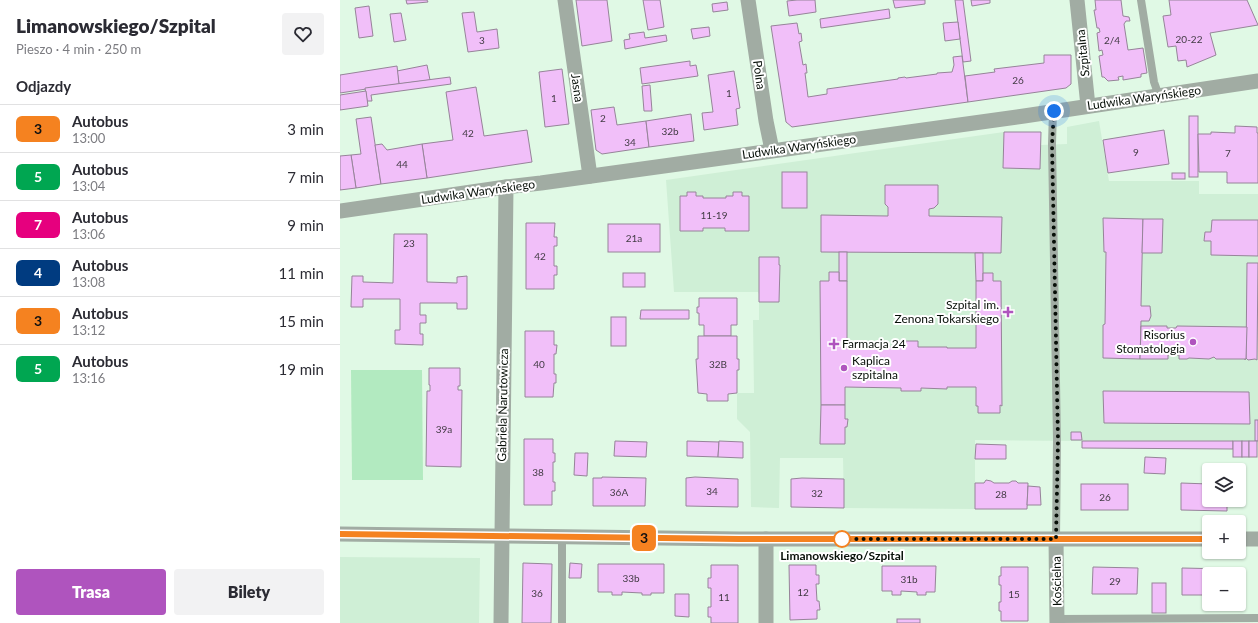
<!DOCTYPE html>
<html lang="pl">
<head>
<meta charset="utf-8">
<style>
  :root { --surface:#fff; --page:#f2f2f3; --text:#2b2b33; --muted:#7c7c81; --line:#e1e1e2; --accent:#af54be }
  body { margin:0; font-family:Lato,sans-serif; background:var(--page); color:var(--text); height:100vh; display:flex; flex-direction:column; font-size:15px; white-space:nowrap }
  * { box-sizing:border-box; margin:0 }
  p { font-size:13px; color:var(--muted) }
  .icon { flex:none; width:22px; height:22px; fill:none; stroke:currentColor; stroke-width:2; stroke-linecap:round; stroke-linejoin:round }
  .map { position:relative; flex:1; overflow:hidden }
  .sheet { display:flex; flex-direction:column; background:var(--surface); width:340px }
  .sheet>* { flex:none }
  .badge { padding:0 8px; border-radius:6px; font-size:14px; line-height:26px }
  .tools { position:absolute; left:862px; top:463px; display:grid; gap:8px }
  .tools a { display:grid; place-items:center; width:44px; height:44px; border-radius:4px; background:var(--surface); box-shadow:0 1px 3px #0004; font-size:20px }
  .you { position:absolute; width:20px; height:20px; margin:-10px; border:3px solid #fff; border-radius:50%; background:#1a73e8; box-shadow:0 0 0 6px #1a73e833 }
  .map>.badge { position:absolute; translate:-50% -50%; box-shadow:0 0 0 2px #fff }
  h2 { padding:0 16px; font-size:15px; line-height:36px }
  .round { display:grid; place-items:center; flex:none; width:42px; height:42px; border-radius:4px; background:var(--page) }
  .summary { display:flex; align-items:center; justify-content:space-between; height:68px; padding:0 16px }
  h1 { font-size:19px; font-weight:800; line-height:30px }
  .action { display:flex; gap:8px; margin-top:auto; padding:8px 16px }
  .action a { flex:1; height:46px; border-radius:4px; background:var(--accent); color:#fff; font-size:16px; font-weight:800; line-height:46px; text-align:center }
  .action a+a { background:var(--page); color:var(--text) }
  ul { padding:0; list-style:none }
  li { display:flex; align-items:center; gap:12px; height:48px; padding:0 16px; border-top:1px solid var(--line) }
  li div { flex:1 }
  li b { display:block; font-size:15px }
  li em { font-style:normal }
  li .badge { min-width:44px; font-weight:700; text-align:center }
  main { display:flex; flex:1; min-height:0 }
  .map>svg:first-child { display:block }
</style>
</head>
<body>
<main>
<section class="sheet">
<div class="summary"><div><h1>Limanowskiego/Szpital</h1><p>Pieszo · 4 min · 250 m</p></div><a class="round"><svg class="icon" aria-label="heart" viewBox="0 0 24 24"><path d="M12 20l-8-8c-3-5 5-10 8-4 3-6 11-1 8 4z"/></svg></a></div>
<h2>Odjazdy</h2>
<ul>
<li><span class="badge" style="background:#f58220;color:#111">3</span><div><b>Autobus</b><p>13:00</p></div><em>3 min</em></li>
<li><span class="badge" style="background:#00a651;color:#fff">5</span><div><b>Autobus</b><p>13:04</p></div><em>7 min</em></li>
<li><span class="badge" style="background:#e6007e;color:#fff">7</span><div><b>Autobus</b><p>13:06</p></div><em>9 min</em></li>
<li><span class="badge" style="background:#003b80;color:#fff">4</span><div><b>Autobus</b><p>13:08</p></div><em>11 min</em></li>
<li><span class="badge" style="background:#f58220;color:#111">3</span><div><b>Autobus</b><p>13:12</p></div><em>15 min</em></li>
<li><span class="badge" style="background:#00a651;color:#fff">5</span><div><b>Autobus</b><p>13:16</p></div><em>19 min</em></li>
</ul>
<div class="action"><a>Trasa</a><a>Bilety</a></div>
</section>
<div class="map">
<svg width="918" height="623" viewBox="0 0 918 623">
  <rect width="100%" height="100%" fill="#e0f9e5"/>
  <g fill="#cfefd6">
    <polygon points="759,121 769,181 859,181 859,194 918,194 918,441 742,441 635,440 635,509 504,508 503,458 440,458 439,508 411,507 410,432 397,419 397,393 414,393 413,320 419,320 419,294 418,292 334,292 326,180 664,132 701,132 701,145 727,144 727,127"/>
    <polygon points="0,557 140,558 139,623 0,623"/>
  </g>
  <polygon fill="#b2eac0" points="11,370 82,370 83,480 12,480"/>
  <g fill="#f1bff9" stroke="#968499">
    <polygon points="66,0 87,0 88,2 67,4"/>
    <polygon points="236,0 267,0 272,41 242,46"/>
    <polygon points="303,0 320,0 324,27 308,30"/>
    <polygon points="457,0 475,0 476,12 449,16 447,1"/>
    <polygon points="553,0 585,0 585,4 555,8"/>
    <polygon points="615,0 623,0 631,61 623,62"/>
    <polygon points="631,0 650,0 650,3 632,6"/>
    <polygon points="755,0 781,0 783,16 789,17 790,21 786,21 784,24 788,50 803,48 807,73 801,74 801,77 783,80 783,76 778,77 779,80 768,81 764,77 762,77 759,56 763,55 762,50 759,51 757,33 760,32 759,28 757,28 754,10 756,10"/>
    <polygon points="829,0 907,0 918,25 870,33 876,55 847,67 846,60 838,61 836,46 828,47 823,16 831,15"/>
    <polygon points="387,2 388,10 373,12 372,4"/>
    <polygon points="29,6 33,36 19,38 15,8"/>
    <polygon points="549,9 550,18 481,28 480,19"/>
    <polygon points="134,12 137,32 157,29 159,48 128,52 122,13"/>
    <polygon points="61,13 66,40 54,42 50,14"/>
    <polygon points="618,22 620,39 605,41 603,23"/>
    <polygon points="457,23 459,34 461,33 462,41 459,42 463,65 466,64 467,73 465,73 468,97 487,94 487,89 558,79 558,78 565,77 566,78 597,74 597,73 612,72 614,65 613,57 622,56 628,102 452,127 446,122 431,26"/>
    <polygon points="369,27 370,36 353,39 351,29"/>
    <polygon points="304,32 305,38 326,35 327,41 285,49 284,40 290,39 289,34"/>
    <polygon points="704,55 731,55 731,84 726,88 628,102 625,76 655,72 654,69 704,63"/>
    <polygon points="350,61 350,66 356,65 358,76 302,84 300,68"/>
    <polygon points="87,65 90,80 59,84 57,71"/>
    <polygon points="57,66 59,84 0,93 0,75"/>
    <polygon points="222,69 229,124 205,127 199,72"/>
    <polygon points="394,71 400,108 396,109 398,125 364,130 362,113 373,112 368,75"/>
    <polygon points="110,77 111,84 31,95 32,101 27,101 25,88"/>
    <polygon points="310,85 312,111 304,111 302,86"/>
    <polygon points="136,87 144,136 187,130 192,162 87,178 82,144 113,140 106,92"/>
    <polygon points="26,91 28,106 0,110 0,95"/>
    <polygon points="274,107 277,125 306,121 309,147 262,154 256,150 251,110"/>
    <polygon points="351,114 354,141 309,147 306,121"/>
    <rect x="849" y="116" width="9" height="61"/>
    <polygon points="31,117 41,184 16,188 11,155 21,154 16,119"/>
    <polygon points="895,126 917,127 917,133 918,133 918,183 887,183 887,172 859,172 858,134 871,134 871,132 895,133"/>
    <polygon points="824,130 829,164 768,173 763,140"/>
    <polygon points="664,132 701,132 700,169 663,168"/>
    <polygon points="42,144 47,150 82,144 87,178 41,184 35,145"/>
    <polygon points="11,155 16,188 0,190 0,156"/>
    <rect x="442" y="172" width="25" height="36"/>
    <rect x="832" y="173" width="13" height="6"/>
    <polygon points="545,185 598,185 598,204 594,208 589,209 589,216 662,217 661,253 481,252 481,215 548,216 548,207 545,204"/>
    <polygon points="347,192 356,192 356,196 363,196 363,198 386,198 386,196 393,196 393,192 402,192 402,196 409,196 409,231 385,231 385,228 363,228 363,231 340,231 340,196 347,196"/>
    <polygon points="763,218 803,219 801,306 810,306 811,316 809,321 801,321 800,359 763,358 763,325 765,324 766,252 764,252"/>
    <polygon points="803,219 823,219 822,253 802,253"/>
    <polygon points="872,220 918,220 918,256 871,255 871,241 864,241 865,232 871,232"/>
    <polygon points="186,223 215,223 214,237 217,237 217,246 214,246 214,266 217,266 217,275 214,275 214,289 186,289"/>
    <rect x="268" y="224" width="52" height="28"/>
    <polygon points="54,234 87,234 87,282 117,283 117,277 127,276 127,309 117,309 117,303 80,303 80,315 86,315 86,323 80,323 80,334 83,334 83,345 55,344 55,330 60,330 60,299 23,299 23,307 11,307 12,276 23,276 23,282 53,283"/>
    <rect x="499" y="252" width="8" height="29"/>
    <polygon points="635,253 643,253 643,281 636,281"/>
    <polygon points="419,257 439,257 439,265 440,265 439,302 419,302"/>
    <polygon points="907,263 918,263 917,360 915,359 908,360 906,358"/>
    <polygon points="489,272 499,272 499,281 507,281 507,348 565,347 565,341 578,341 578,347 607,347 607,348 636,348 636,281 643,281 643,273 653,273 653,281 661,281 662,406 660,405 660,413 638,413 638,406 636,406 636,387 607,387 607,389 581,388 581,391 561,391 561,388 505,387 505,405 481,405 480,281 489,281"/>
    <rect x="283" y="273" width="22" height="14"/>
    <polygon points="359,298 397,298 397,325 391,325 391,336 364,336 364,325 359,325 359,313 357,313 357,307 359,307"/>
    <polygon points="301,310 349,310 349,319 300,319"/>
    <rect x="271" y="317" width="15" height="29"/>
    <polygon points="801,326 827,326 827,328 836,328 837,326 907,327 906,358 905,360 905,359 876,359 874,357 869,359 849,358 847,359 839,359 839,355 828,355 828,359 800,359"/>
    <polygon points="185,331 214,331 214,345 217,345 216,354 214,354 214,374 216,374 216,383 214,383 213,397 185,397"/>
    <polygon points="358,336 397,336 397,359 399,359 399,370 397,370 397,393 388,394 388,401 367,401 367,394 358,393 356,359 358,359"/>
    <polygon points="89,368 120,368 120,386 118,386 118,390 122,390 121,467 86,466 87,391 90,391 90,385 89,385"/>
    <polygon points="763,391 909,392 910,424 764,423"/>
    <polygon points="481,405 505,405 505,419 508,419 507,427 505,427 505,444 480,444"/>
    <rect x="915" y="420" width="3" height="21"/>
    <polygon points="731,432 741,432 742,440 731,440"/>
    <polygon points="184,439 213,439 213,453 215,453 215,462 213,462 213,482 215,482 215,491 212,491 212,505 184,505"/>
    <polygon points="275,441 307,442 306,457 274,456"/>
    <polygon points="347,441 379,442 378,457 347,456"/>
    <polygon points="379,441 403,442 403,458 378,457"/>
    <polygon points="742,441 893,441 893,449 742,448"/>
    <rect x="893" y="441" width="9" height="16"/>
    <rect x="902" y="441" width="7" height="16"/>
    <rect x="909" y="441" width="8" height="16"/>
    <polygon points="636,444 666,445 666,459 635,459"/>
    <polygon points="235,453 248,453 247,476 234,475"/>
    <polygon points="805,457 826,458 825,474 804,473"/>
    <polygon points="262,477 306,478 305,506 253,506 253,478 262,478"/>
    <polygon points="355,477 398,479 398,507 346,506 346,478"/>
    <polygon points="462,478 504,479 504,508 451,507 451,479"/>
    <polygon points="646,480 651,481 654,483 669,483 672,481 676,481 678,483 688,483 687,509 635,509 635,483 644,483"/>
    <polygon points="841,483 869,484 869,500 887,500 887,511 841,510"/>
    <rect x="741" y="484" width="47" height="26"/>
    <polygon points="688,486 700,487 701,505 687,505"/>
    <polygon points="183,563 212,564 211,623 182,623"/>
    <polygon points="230,563 242,564 241,578 229,578"/>
    <polygon points="258,564 324,564 324,593 311,593 311,595 302,595 302,593 282,592 282,595 272,595 272,592 258,592"/>
    <polygon points="371,565 398,565 398,623 371,623 371,617 368,617 368,607 371,607 371,588 368,588 368,578 371,578"/>
    <polygon points="449,565 476,565 476,575 479,575 479,584 476,584 477,601 479,601 480,610 477,610 477,619 450,620"/>
    <polygon points="542,566 596,566 595,592 586,592 586,595 577,595 577,592 561,591 561,595 552,595 552,591 542,591"/>
    <polygon points="661,567 688,567 688,621 661,621 661,611 659,611 659,602 661,602 661,585 659,585 659,576 661,576"/>
    <polygon points="753,567 798,568 797,594 752,594"/>
    <polygon points="842,568 887,569 887,574 869,574 869,595 842,595"/>
    <rect x="812" y="583" width="14" height="30"/>
    <polygon points="335,594 349,594 349,617 335,616"/>
    <rect x="557" y="619" width="23" height="4"/>
  </g>
  <g fill="none" stroke-linecap="round" stroke-linejoin="round">
    <g stroke="#a1aca3" stroke-width="8">
      <polyline points="801,0 814,82 819,96"/>
      <polyline points="713,111 712,144 717,440 716,539"/>
      <polyline points="222,537 222,623"/>
      <polyline points="717,619 918,618"/>
    </g>
    <g stroke="#a1aca3" stroke-width="15">
      <polyline points="225,0 250,176"/>
      <polyline points="408,0 426,121 432,150"/>
      <polyline points="737,0 748,106"/>
      <polyline points="0,211 166,187 201,183 684,116 918,81"/>
      <polyline points="0,534 399,539 869,539"/>
      <polyline points="426,539 426,623"/>
      <polyline points="716,539 717,623"/>
      <polyline points="899,539 918,539"/>
      <polyline points="161,623 166,187"/>
    </g>
  </g>
  <g fill="none" stroke-linecap="round" stroke-linejoin="round">
    <g stroke="#fff" stroke-width="9">
      <polyline id="line" points="0,534 399,539 869,539"/>
    </g>
    <use href="#line" stroke="#f58220" stroke-width="6"/>
    <polyline stroke="#070f08" stroke-width="4" stroke-dasharray="0 7.2" points="502,539 716,539 718,440 712,144 714,111"/>
  </g>
  <g fill="#af54be" stroke="#fff" stroke-width="1.5">
    <path d="M666 306h4v4h4v4h-4v4h-4v-4h-4v-4h4z"/>
    <circle cx="853" cy="342" r="4"/>
    <path d="M492 338h4v4h4v4h-4v4h-4v-4h-4v-4h4z"/>
    <circle cx="504" cy="368" r="4"/>
  </g>
  <circle fill="#fff" stroke="#f58220" stroke-width="2" cx="502" cy="539" r="8"/>
  <g text-anchor="middle" stroke-width="4" stroke-linejoin="round" paint-order="stroke">
    <g font-size="10" fill="#423b44">
      <text x="849" y="43">20-22</text>
      <text x="142" y="44">3</text>
      <text x="772" y="44">2/4</text>
      <text x="678" y="84">26</text>
      <text x="389" y="97">1</text>
      <text x="214" y="102">1</text>
      <text x="263" y="122">2</text>
      <text x="330" y="135">32b</text>
      <text x="128" y="137">42</text>
      <text x="290" y="146">34</text>
      <text x="796" y="156">9</text>
      <text x="888" y="157">7</text>
      <text x="62" y="168">44</text>
      <text x="374" y="219">11-19</text>
      <text x="294" y="242">21a</text>
      <text x="69" y="247">23</text>
      <text x="200" y="260">42</text>
      <text x="199" y="368">40</text>
      <text x="378" y="368">32B</text>
      <text x="104" y="433">39a</text>
      <text x="198" y="476">38</text>
      <text x="372" y="495">34</text>
      <text x="279" y="496">36A</text>
      <text x="477" y="497">32</text>
      <text x="661" y="498">28</text>
      <text x="765" y="501">26</text>
      <text x="291" y="582">33b</text>
      <text x="569" y="583">31b</text>
      <text x="775" y="585">29</text>
      <text x="463" y="596">12</text>
      <text x="197" y="597">36</text>
      <text x="674" y="598">15</text>
      <text x="384" y="601">11</text>
    </g>
    <g font-size="12" fill="#070f08" stroke="#fff">
      <text transform="translate(743 53) rotate(-96)" y="4">Szpitalna</text>
      <text transform="translate(419 75) rotate(82)" y="4">Polna</text>
      <text transform="translate(237 88) rotate(82)" y="4">Jasna</text>
      <text transform="translate(804 98) rotate(-8)" y="4">Ludwika Waryńskiego</text>
      <text transform="translate(459 147) rotate(-8)" y="4">Ludwika Waryńskiego</text>
      <text transform="translate(138 192) rotate(-8)" y="4">Ludwika Waryńskiego</text>
      <text transform="translate(163 405) rotate(-89)" y="4">Gabriela Narutowicza</text>
      <text transform="translate(717 581) rotate(-91)" y="4">Kościelna</text>
    </g>
    <g font-size="12" fill="#070f08" stroke="#fff" text-anchor="end">
      <text x="659" y="309">Szpital im.<tspan x="659" dy="14">Zenona Tokarskiego</tspan></text>
      <text x="845" y="339">Risorius<tspan x="845" dy="14">Stomatologia</tspan></text>
      <text x="502" y="348" text-anchor="start">Farmacja 24</text>
      <text x="512" y="365" text-anchor="start">Kaplica<tspan x="512" dy="14">szpitalna</tspan></text>
    </g>
    <g font-size="12" font-weight="bold" fill="#070f08" stroke="#fff">
      <text x="502" y="560">Limanowskiego/Szpital</text>
    </g>
  </g>
</svg>
<div class="tools">
<a><svg class="icon" aria-label="layers" viewBox="0 0 24 24"><path d="M12 4l9 5-9 5-9-5zM3 14l9 5 9-5"/></svg></a>
<a>+</a>
<a>−</a>
</div>
<div class="you" style="left:714px;top:111px"></div>
<b class="badge" style="left:304px;top:538px;background:#f58220;color:#111">3</b>
</div>
</main>
</body>
</html>
